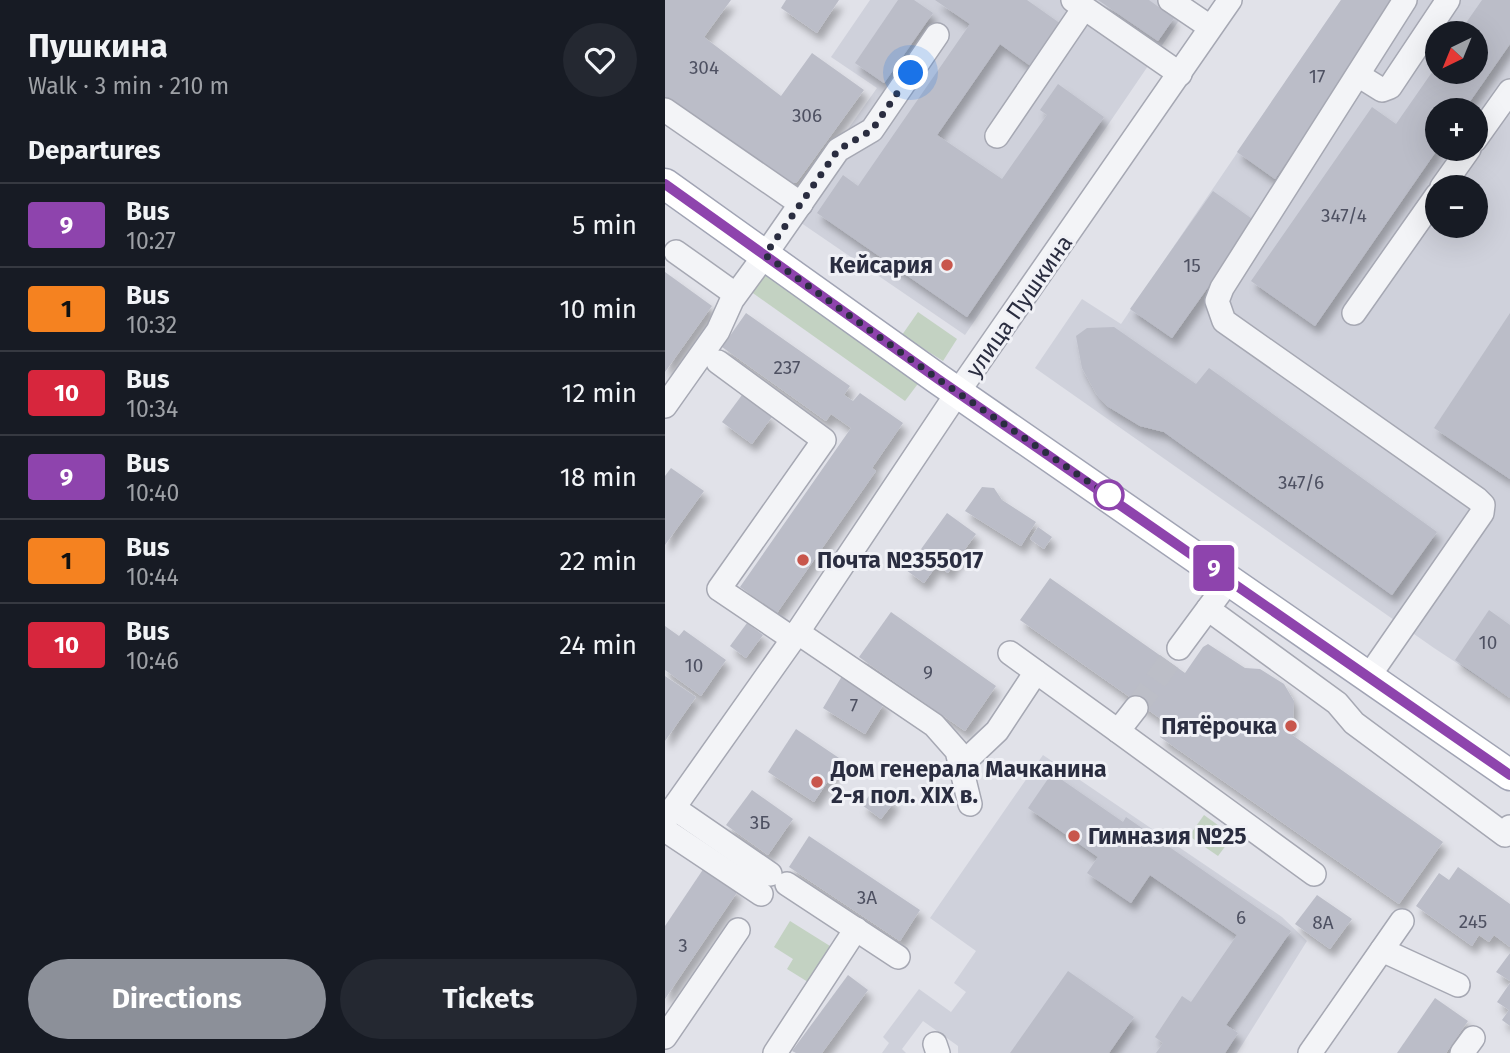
<!DOCTYPE html>
<html lang="en">
<head>
<meta charset="utf-8">
<style>
  :root { --surface:#171b24; --page:#242831; --text:#f1f3f6; --muted:#9ea1a6; --line:#363941; --accent:#8c9099 }
  body { margin:0; font-family:"Fira Sans",sans-serif; background:var(--page); color:var(--text); height:100vh; display:flex; flex-direction:column; font-size:26px; white-space:nowrap }
  * { box-sizing:border-box; margin:0 }
  p { font-size:23px; color:var(--muted) }
  .icon { flex:none; width:38px; height:38px; fill:none; stroke:currentColor; stroke-width:2; stroke-linecap:round; stroke-linejoin:round }
  .map { position:relative; flex:1; overflow:hidden }
  .sheet { display:flex; flex-direction:column; background:var(--surface); width:665px }
  .sheet>* { flex:none }
  .badge { padding:0 14px; border-radius:5px; font-size:24px; line-height:46px }
  .needle { width:46px; rotate:223deg }
  .controls { position:absolute; left:760px; top:21px; display:grid; gap:14px }
  .controls a { display:grid; place-items:center; width:63px; height:63px; border-radius:50%; background:var(--surface); box-shadow:0 7px 28px #0002; font-size:35px }
  .you { position:absolute; width:35px; height:35px; margin:-18px; border:5px solid #fff; border-radius:50%; background:#1a73e8; box-shadow:0 0 0 10px #1a73e833 }
  .map>.badge { position:absolute; translate:-50% -50%; box-shadow:0 0 0 4px #fff }
  h2 { padding:0 28px; font-size:26px; line-height:63px }
  .round { display:grid; place-items:center; flex:none; width:74px; height:74px; border-radius:37px; background:var(--page) }
  .overview { display:flex; align-items:center; justify-content:space-between; height:119px; padding:0 28px }
  h1 { font-size:33px; font-weight:700; line-height:52px }
  .action { display:flex; gap:14px; margin-top:auto; padding:14px 28px }
  .action a { flex:1; height:80px; border-radius:42px; background:var(--accent); color:#fff; font-size:28px; font-weight:700; line-height:80px; text-align:center }
  .action a+a { background:var(--page); color:var(--text) }
  ul { padding:0; list-style:none }
  li { display:flex; align-items:center; gap:21px; height:84px; padding:0 28px; border-top:2px solid var(--line) }
  li div { flex:1 }
  li b { display:block; font-size:26px }
  li em { font-style:normal }
  li .badge { min-width:77px; font-weight:700; text-align:center }
  main { display:flex; flex:1; min-height:0 }
  .map>svg:first-child { display:block }
</style>
</head>
<body>
<main>
<section class="sheet">
<div class="overview"><div><h1>Пушкина</h1><p>Walk · 3 min · 210 m</p></div><a class="round"><svg class="icon" aria-label="heart" viewBox="0 0 24 24"><path d="M12 20l-8-8c-3-5 5-10 8-4 3-6 11-1 8 4z"/></svg></a></div>
<h2>Departures</h2>
<ul>
<li><span class="badge" style="background:#8e44ad;color:#fff">9</span><div><b>Bus</b><p>10:27</p></div><em>5 min</em></li>
<li><span class="badge" style="background:#f58220;color:#111">1</span><div><b>Bus</b><p>10:32</p></div><em>10 min</em></li>
<li><span class="badge" style="background:#d7263d;color:#fff">10</span><div><b>Bus</b><p>10:34</p></div><em>12 min</em></li>
<li><span class="badge" style="background:#8e44ad;color:#fff">9</span><div><b>Bus</b><p>10:40</p></div><em>18 min</em></li>
<li><span class="badge" style="background:#f58220;color:#111">1</span><div><b>Bus</b><p>10:44</p></div><em>22 min</em></li>
<li><span class="badge" style="background:#d7263d;color:#fff">10</span><div><b>Bus</b><p>10:46</p></div><em>24 min</em></li>
</ul>
<div class="action"><a>Directions</a><a>Tickets</a></div>
</section>
<div class="map">
<svg width="845" height="1053" viewBox="0 0 845 1053">
  <defs>
    <filter id="shadow"><feDropShadow dx="4.5" dy="8" stdDeviation="3.5" flood-color="#0004"/></filter>
  </defs>
  <rect width="100%" height="100%" fill="#e1e2e9"/>
  <g fill="#cfd1db" fill-rule="evenodd">
    <polygon points="205,0 494,0 517,16 300,335 123,214 212,88 166,57"/>
    <path d="M676 0H845V698L769 648 370 368 417 299 456 324ZM772 33H810V72H772ZM772 110H810V149H772ZM772 187H810V226H772Z"/>
    <polygon points="378,755 617,917 642,941 572,1053 293,1053 293,1046 258,1021 237,1049 241,1053 217,1053 224,1043 218,1037 254,989 286,1012 301,992 289,983 311,951 265,918"/>
  </g>
  <g fill="#c3d2c2">
    <polygon points="99,272 255,381 240,401 85,291"/>
    <polygon points="253,312 292,339 278,361 237,335"/>
    <polygon points="539,815 568,836 553,856 524,836"/>
    <polygon points="125,921 165,946 143,982 122,969 128,959 109,947"/>
  </g>
  <g fill="#bbbdc8" filter="url(#shadow)">
    <polygon points="0,0 66,0 39,37 116,96 147,53 199,90 132,182 123,185 0,104"/>
    <polygon points="121,0 174,0 152,33 116,8"/>
    <polygon points="233,0 249,0 268,13 219,83 190,63"/>
    <polygon points="270,0 362,0 396,24 367,67 335,44 272,135 337,179 382,115 375,110 393,84 439,117 302,317 152,213 178,175 193,186 305,24"/>
    <polygon points="433,0 484,0 509,18 493,41"/>
    <polygon points="676,0 733,0 610,179 572,152"/>
    <polygon points="817,0 845,0 845,44 799,110 772,110 772,150 650,326 586,281 707,107 731,124 772,65 772,72 810,72 810,33 794,33"/>
    <polygon points="548,191 590,221 507,338 465,309"/>
    <polygon points="0,272 47,306 0,372"/>
    <polygon points="81,313 185,386 179,395 188,401 195,393 238,423 207,468 211,471 112,613 75,587 186,428 166,414 161,421 57,347"/>
    <polygon points="845,313 845,479 769,428"/>
    <polygon points="449,327 531,384 544,368 772,532 727,595 499,432 475,426 442,406 432,395 417,368 411,336 422,328"/>
    <polygon points="77,395 107,417 87,444 57,422"/>
    <polygon points="6,468 39,491 0,545 0,476"/>
    <polygon points="317,487 329,488 337,500 371,522 356,546 300,511"/>
    <polygon points="282,513 311,534 283,573 272,565 259,583 241,570"/>
    <polygon points="373,527 387,537 379,549 365,539"/>
    <polygon points="385,578 520,673 538,647 543,644 580,668 595,669 619,684 629,701 628,721 623,732 778,842 734,904 495,737 503,724 355,620"/>
    <polygon points="824,610 845,625 845,698 790,660"/>
    <polygon points="226,612 331,686 300,731 194,657"/>
    <polygon points="82,623 98,635 81,658 65,646"/>
    <polygon points="0,626 14,636 19,630 61,660 36,696 0,670"/>
    <polygon points="0,676 31,697 0,741"/>
    <polygon points="177,676 220,702 200,734 158,708"/>
    <polygon points="131,729 177,760 149,802 103,772"/>
    <polygon points="387,773 458,822 461,817 626,931 561,1025 573,1033 560,1053 491,1053 498,1043 490,1037 517,996 526,1002 572,935 485,875 466,903 422,873 433,857 363,808"/>
    <polygon points="211,787 230,801 216,819 197,805"/>
    <polygon points="87,790 128,819 103,855 61,825"/>
    <polygon points="144,836 255,910 235,941 124,867"/>
    <polygon points="793,867 845,904 845,947 829,935 824,942 814,935 807,946 751,906 774,873 784,880"/>
    <polygon points="39,868 73,891 0,999 0,926"/>
    <polygon points="652,895 687,919 665,949 630,924"/>
    <polygon points="845,953 845,981 831,972"/>
    <polygon points="403,971 469,1017 444,1053 345,1053"/>
    <polygon points="183,975 203,990 157,1053 131,1053 127,1051"/>
    <polygon points="845,983 845,1026 837,1020 844,1010 832,1002"/>
    <polygon points="770,998 803,1021 781,1053 732,1053"/>
  </g>
  <g fill="none" stroke-linecap="round" stroke-linejoin="round">
    <polyline stroke="#bcbec7" stroke-width="23" stroke-dasharray="23 11" stroke-linecap="butt" points="471,708 514,648"/>
    <g stroke="#a6a8b3" stroke-width="26">
      <g id="minor">
        <polyline points="408,0 515,74"/>
        <polyline points="505,0 545,27"/>
        <polyline points="693,75 717,90 725,87 783,0"/>
        <polyline points="0,110 136,204"/>
        <polyline points="332,136 419,8"/>
        <polyline points="810,140 845,91"/>
        <polyline points="777,187 804,149"/>
        <polyline points="11,252 70,294"/>
        <polyline points="689,313 772,195"/>
        <polyline points="53,362 159,440 54,589 128,639"/>
        <polyline points="0,406 53,331 67,300 100,255 173,150 207,130 272,35"/>
        <polyline points="543,609 672,703 689,723 840,835 845,827"/>
        <polyline points="132,632 269,725 292,751 305,804"/>
        <polyline points="514,648 565,579"/>
        <polyline points="345,653 453,731"/>
        <polyline points="704,676 817,513 818,505 812,499 559,321 552,301 557,288 740,0"/>
        <polyline points="471,708 453,731 649,874"/>
        <polyline points="296,765 332,731 371,672"/>
        <polyline points="9,808 105,874"/>
        <polyline points="0,820 128,639 293,392 565,0"/>
        <polyline points="0,830 96,894"/>
        <polyline points="122,884 233,957"/>
        <polyline points="717,950 793,985"/>
        <polyline points="0,1037 73,930"/>
        <polyline points="270,1044 273,1053"/>
        <polyline points="110,1053 191,929"/>
        <polyline points="645,1053 737,921"/>
        <polyline points="797,1053 808,1038"/>
      </g>
    </g>
    <g stroke="#a1a4b4" stroke-width="33">
      <polyline id="major" points="0,184 273,379 845,775"/>
    </g>
    <use href="#minor" stroke="#f3f4f7" stroke-width="23"/>
    <use href="#major" stroke="#fff" stroke-width="30"/>
  </g>
  <g fill="none" stroke-linecap="round" stroke-linejoin="round">
    <g stroke="#fff" stroke-width="16">
      <polyline id="line" points="0,184 273,379 845,775"/>
    </g>
    <use href="#line" stroke="#8e44ad" stroke-width="10"/>
    <polyline stroke="#2a2d40" stroke-width="7" stroke-dasharray="0 12.6" points="246,73 207,130 173,150 100,255 273,379 450,500 444,495"/>
  </g>
  <g fill="#c8564c" stroke="#f0f1f6" stroke-width="2.5">
    <circle cx="282" cy="265" r="7"/>
    <circle cx="138" cy="560" r="7"/>
    <circle cx="626" cy="726" r="7"/>
    <circle cx="152" cy="782" r="7"/>
    <circle cx="409" cy="836" r="7"/>
  </g>
  <circle fill="#fff" stroke="#8e44ad" stroke-width="3.5" cx="444" cy="495" r="14"/>
  <g text-anchor="middle" stroke-width="6" stroke-linejoin="round" paint-order="stroke">
    <g font-size="19" fill="#4e5162">
      <text x="39" y="74">304</text>
      <text x="652" y="83">17</text>
      <text x="142" y="122">306</text>
      <text x="679" y="222">347/4</text>
      <text x="527" y="272">15</text>
      <text x="122" y="374">237</text>
      <text x="636" y="489">347/6</text>
      <text x="823" y="649">10</text>
      <text x="29" y="672">10</text>
      <text x="263" y="679">9</text>
      <text x="189" y="712">7</text>
      <text x="95" y="829">3Б</text>
      <text x="202" y="904">3А</text>
      <text x="576" y="924">6</text>
      <text x="808" y="928">245</text>
      <text x="658" y="929">8А</text>
      <text x="18" y="952">3</text>
    </g>
    <g font-size="23" font-weight="bold" fill="#2a2d40" stroke="#f0f1f6" text-anchor="start">
      <text x="268" y="273" text-anchor="end">Кейсария</text>
      <text x="152" y="568">Почта №355017</text>
      <text x="612" y="734" text-anchor="end">Пятёрочка</text>
      <text x="166" y="777">Дом генерала Мачканина<tspan x="166" dy="26">2-я пол. XIX в.</tspan></text>
      <text x="423" y="844">Гимназия №25</text>
    </g>
    <g font-size="23" fill="#2a2d40" stroke="#f0f1f6">
      <text transform="translate(354 306) rotate(-55)" y="8">улица Пушкина</text>
    </g>
  </g>
</svg>
<div class="controls">
<a><svg class="needle" viewBox="-14 -14 28 28"><path d="M0-13l5 13h-10z" fill="#e53935"/><path d="M0 13l5-13h-10z" fill="#9ea1a6"/></svg></a>
<a>+</a>
<a>−</a>
</div>
<div class="you" style="left:246px;top:73px"></div>
<b class="badge" style="left:549px;top:568px;background:#8e44ad;color:#fff">9</b>
</div>
</main>
</body>
</html>
